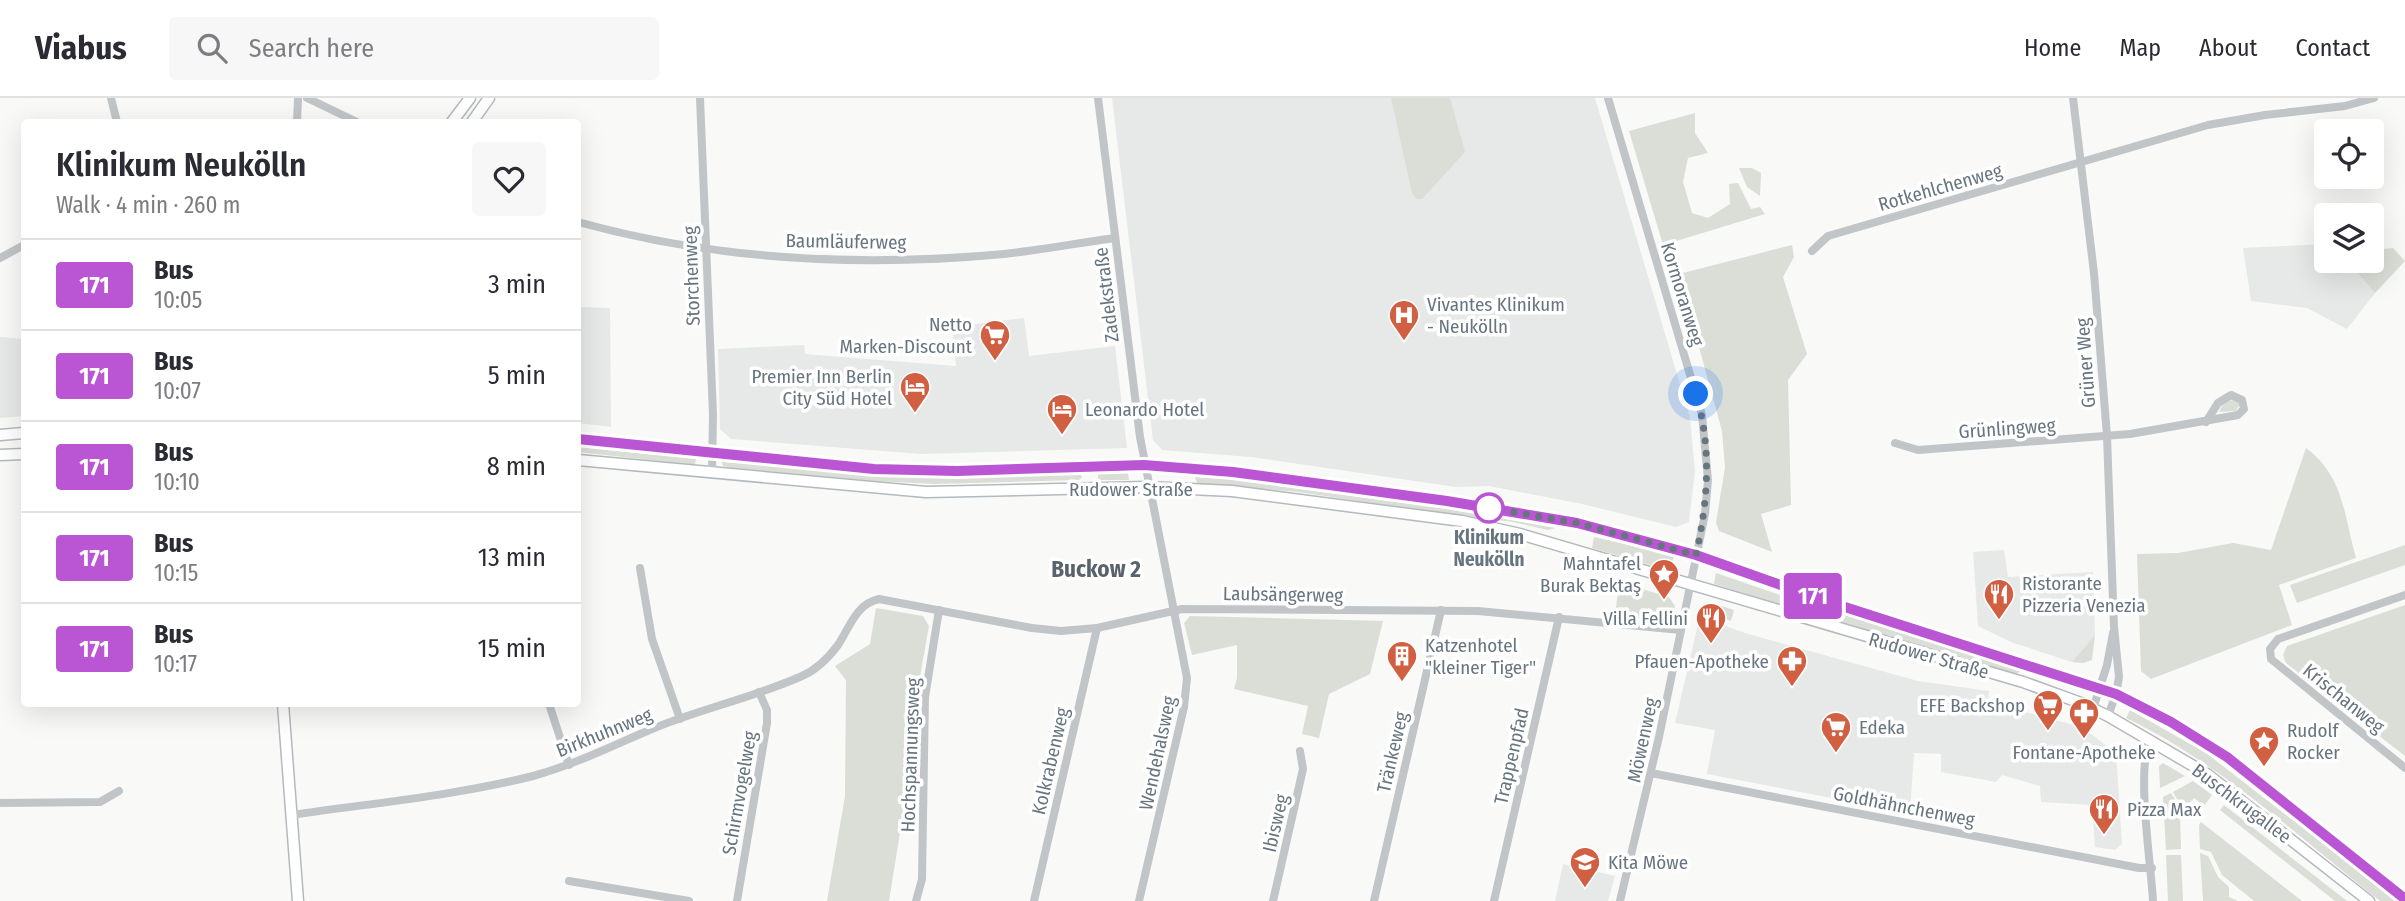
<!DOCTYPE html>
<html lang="en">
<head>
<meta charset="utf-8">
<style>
  :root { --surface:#fff; --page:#f7f7f7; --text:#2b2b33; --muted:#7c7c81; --line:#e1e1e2 }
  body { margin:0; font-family:"Fira Sans Condensed",sans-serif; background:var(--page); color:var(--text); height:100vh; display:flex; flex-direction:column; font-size:26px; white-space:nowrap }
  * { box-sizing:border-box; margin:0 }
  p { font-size:23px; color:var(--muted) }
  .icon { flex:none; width:38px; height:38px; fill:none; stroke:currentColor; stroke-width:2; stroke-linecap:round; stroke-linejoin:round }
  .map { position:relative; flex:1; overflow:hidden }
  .drawer { position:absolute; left:21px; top:21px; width:560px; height:588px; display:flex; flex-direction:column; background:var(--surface); border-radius:7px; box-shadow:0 7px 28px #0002 }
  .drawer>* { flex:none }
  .badge { padding:0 14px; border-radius:5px; font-size:24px; line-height:46px }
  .buttons { position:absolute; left:2314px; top:21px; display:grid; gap:14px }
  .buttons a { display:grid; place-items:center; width:70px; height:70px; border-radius:7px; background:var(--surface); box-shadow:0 7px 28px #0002; font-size:35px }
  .you { position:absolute; width:35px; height:35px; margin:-18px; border:5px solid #fff; border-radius:50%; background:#1a73e8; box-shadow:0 0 0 10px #1a73e833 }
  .map>.badge { position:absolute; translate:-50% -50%; box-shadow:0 0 0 4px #fff }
  .round { display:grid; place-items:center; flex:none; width:74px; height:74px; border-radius:7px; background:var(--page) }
  .overview { display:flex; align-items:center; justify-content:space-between; height:119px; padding:0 35px }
  h1 { font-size:33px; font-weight:600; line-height:52px }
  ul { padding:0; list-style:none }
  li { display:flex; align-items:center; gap:21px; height:91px; padding:0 35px; border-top:2px solid var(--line) }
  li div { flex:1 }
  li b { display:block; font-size:26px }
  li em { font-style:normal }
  li .badge { min-width:77px; font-weight:700; text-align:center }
  header { display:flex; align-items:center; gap:42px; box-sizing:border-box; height:98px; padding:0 35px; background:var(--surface); border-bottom:2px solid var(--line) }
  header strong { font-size:33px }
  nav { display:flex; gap:38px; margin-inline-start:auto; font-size:24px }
  .search { width:490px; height:63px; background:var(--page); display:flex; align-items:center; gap:18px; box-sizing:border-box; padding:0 24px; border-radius:7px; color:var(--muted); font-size:26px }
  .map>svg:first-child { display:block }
</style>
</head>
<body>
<header>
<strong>Viabus</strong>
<div class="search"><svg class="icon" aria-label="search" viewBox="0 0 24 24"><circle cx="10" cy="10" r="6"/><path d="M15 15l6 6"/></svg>Search here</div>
<nav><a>Home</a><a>Map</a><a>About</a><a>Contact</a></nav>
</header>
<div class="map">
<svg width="2405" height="803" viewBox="0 0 2405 803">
  <rect width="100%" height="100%" fill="#f9f9f8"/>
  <g fill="#e7e8e8">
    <polygon points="1112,0 1595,0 1690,320 1695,373 1689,424 1676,429 1582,406 1489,388 1456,389 1251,359 1162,352 1153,342"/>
    <polygon points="2326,146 2326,163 2332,163 2336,176 2357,174 2375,195 2347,231 2307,210 2251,203 2243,150"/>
    <polygon points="578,209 610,210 611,329 578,325"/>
    <polygon points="1024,220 1029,258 1115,248 1127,350 921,356 731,341 720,331 718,251 804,247 805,256 956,268 952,229"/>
    <polygon points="0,239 24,241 24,318 0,320"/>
    <polygon points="2004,452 2008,479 2093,474 2095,537 2072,564 2011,544 1978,528 1973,454"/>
    <polygon points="1706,521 1745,535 1918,583 1989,593 1988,604 2067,625 2090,635 2116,655 2122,746 2115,752 2095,749 2092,707 2041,704 2040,688 2002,677 1996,684 1941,674 1941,656 1914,655 1910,715 1707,676 1715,632 1675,625 1698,526"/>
    <polygon points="1563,766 1615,778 1608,803 1555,803"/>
  </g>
  <g fill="#daded7">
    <polygon points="1391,0 1450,0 1465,54 1422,101 1417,101 1412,95"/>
    <polygon points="1695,15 1695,35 1708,55 1688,60 1683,84 1692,115 1708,120 1730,106 1729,86 1738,85 1751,111 1760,109 1765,116 1663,147 1629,33"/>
    <polygon points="1739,70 1752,70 1761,75 1760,98 1747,89"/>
    <polygon points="1792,147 1794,159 1783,179 1807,256 1788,282 1791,407 1761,416 1772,454 1719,433 1716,425 1725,369 1722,333 1679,176"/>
    <polygon points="2393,150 2405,163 2375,195 2357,174 2336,176 2334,163 2371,163 2371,152"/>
    <polygon points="2234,302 2240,306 2236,313 2219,314 2224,304"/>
    <polygon points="578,349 696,361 695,367 578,354"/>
    <path d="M2306 350C2344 378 2344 418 2356 460L2279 487 2292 527 2151 581 2141 573 2137 456 2178 455 2233 445 2271 452Z"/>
    <polygon points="722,364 936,380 1080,376 1082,379 1079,382 935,386 874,383 731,370 723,368"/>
    <polygon points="1128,375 1129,382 1098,382 1098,376"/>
    <polygon points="1195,379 1226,381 1449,411 1555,430 1548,432 1508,423 1488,422 1298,394 1197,385"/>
    <polygon points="1594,439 1674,457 1670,473 1592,450"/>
    <polygon points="2405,447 2405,467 2297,505 2290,487"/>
    <polygon points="1716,475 1809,507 1807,515 1714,486"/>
    <polygon points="1619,484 1669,499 1675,508 1672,520 1666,524 1615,518"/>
    <polygon points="1712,505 1734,512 1731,523 1710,515"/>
    <polygon points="2405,507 2405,658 2286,565 2283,557 2287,548"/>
    <polygon points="876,510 923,518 929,528 918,590 917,629 889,803 827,803 845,698 846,582 835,568 870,546"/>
    <polygon points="1826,512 1871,522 2018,571 2020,574 2013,577 1824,519"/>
    <polygon points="1190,518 1383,523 1370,576 1329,596 1319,640 1302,636 1308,608 1234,591 1237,580 1237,547 1192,557 1184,525"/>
    <polygon points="2095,537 2092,562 2083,565 2072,564"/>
    <path d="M2130 612 2206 655 2397 803H2380C2299 739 2220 665 2126 620Z"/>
    <polygon points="2163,665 2185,678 2160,690 2159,668"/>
    <polygon points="2193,683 2212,697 2204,708 2194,700 2187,708 2177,701 2173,694"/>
    <polygon points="2171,695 2176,703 2185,710 2180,717 2181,751 2166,752 2163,699"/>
    <polygon points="2224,707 2347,803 2335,803 2220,712"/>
    <polygon points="2201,724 2302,803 2254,803 2222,777 2211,754 2200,751 2199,727"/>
    <polygon points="2200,755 2208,758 2218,779 2229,789 2229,799 2238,803 2203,803"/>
    <polygon points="2166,757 2181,757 2183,803 2168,803"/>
  </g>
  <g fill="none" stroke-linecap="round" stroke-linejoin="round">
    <g stroke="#b4b9bd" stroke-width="13">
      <g id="secondary">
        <polyline points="452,24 470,0"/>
        <polyline points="472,24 489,0"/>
        <polyline points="0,337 24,335"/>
        <polyline points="578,341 874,371 957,373 1144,367 1233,375 1447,403 1577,425 1696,457 1820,501 2116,596 2171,624 2227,659 2405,801"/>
        <polyline points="0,357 24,356"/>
        <polyline points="578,362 926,394 1148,389 1232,393 1462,423 1520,436 2023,584 2081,605 2108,618 2207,676 2369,803"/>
        <polyline points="283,606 298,803"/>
      </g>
    </g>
    <g stroke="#c1c5c8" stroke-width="8">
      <polyline points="111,0 117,24"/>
      <polyline points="307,0 357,24"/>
      <polyline points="700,0 713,316 712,375"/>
      <polyline points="1098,0 1140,339 1187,580 1184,609 1139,803"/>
      <polyline points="1608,0 1702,317 1708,382 1705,416 1659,639 1620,803"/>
      <polyline points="2073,0 2094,175 2107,338 2114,529 2119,579 2116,596 2108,618"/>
      <polyline points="297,24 298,0"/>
      <path d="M578 124C715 162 863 169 1004 156 1041 152 1078 145 1115 140"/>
      <polyline points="1812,153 1828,138 2208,27 2265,17 2345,8 2374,0"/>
      <polyline points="0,160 24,147"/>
      <polyline points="1895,345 1918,352 2130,336 2238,317 2244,311 2242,302 2231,297 2218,305 2206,324"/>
      <polyline points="640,470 652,541 680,621"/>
      <polyline points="2405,497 2278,541 2270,551 2271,561 2405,670"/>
      <polyline points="549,606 569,667"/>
      <polyline points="2093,611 2107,567 2113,535"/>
      <path d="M2150 641C2136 672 2151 765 2153 803"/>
      <polyline points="1651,675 2139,770 2152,770"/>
      <polyline points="0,705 100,704 119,693"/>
      <path d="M292 717C372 705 454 698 533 678 577 666 615 646 657 629 704 610 755 599 802 578 816 572 829 559 838 547 850 529 856 506 879 501L1032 530 1061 533 1097 530 1182 511 1478 513 1681 532"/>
      <polyline points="569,783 689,803"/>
      <polyline points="737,803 767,625 767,612 759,594"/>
      <polyline points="916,803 922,781 925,599 939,512"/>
      <polyline points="1034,803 1097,530"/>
      <polyline points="1273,803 1303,671 1300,653"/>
      <polyline points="1374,803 1441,512"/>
      <polyline points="1494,803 1559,519"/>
    </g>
    <use href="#secondary" stroke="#fff" stroke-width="10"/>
  </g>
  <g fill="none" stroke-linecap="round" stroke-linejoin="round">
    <g stroke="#fff" stroke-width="16">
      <polyline id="line" points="578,341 874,371 957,373 1144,367 1233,374 1447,403 1577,425 1696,457 1820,501 2116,596 2171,624 2227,659 2405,801"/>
    </g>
    <use href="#line" stroke="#ba55d3" stroke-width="10"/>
    <path stroke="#67757f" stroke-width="7" stroke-dasharray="0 12.6" d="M1489 410 1577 425 1696 457C1708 402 1712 351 1696 296"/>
  </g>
  <defs>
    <g id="hospital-pin" transform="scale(1.575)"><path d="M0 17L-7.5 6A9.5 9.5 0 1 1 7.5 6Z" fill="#d06041" stroke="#fff"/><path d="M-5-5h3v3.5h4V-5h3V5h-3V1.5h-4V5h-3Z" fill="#fff"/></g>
    <g id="supermarket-pin" transform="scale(1.575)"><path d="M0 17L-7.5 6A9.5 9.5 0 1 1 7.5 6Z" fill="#d06041" stroke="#fff"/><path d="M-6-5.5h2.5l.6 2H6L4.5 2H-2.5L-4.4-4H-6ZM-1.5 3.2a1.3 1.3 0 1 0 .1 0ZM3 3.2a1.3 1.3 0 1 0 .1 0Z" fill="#fff"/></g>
    <g id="hotel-pin" transform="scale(1.575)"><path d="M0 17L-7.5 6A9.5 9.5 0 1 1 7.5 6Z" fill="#d06041" stroke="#fff"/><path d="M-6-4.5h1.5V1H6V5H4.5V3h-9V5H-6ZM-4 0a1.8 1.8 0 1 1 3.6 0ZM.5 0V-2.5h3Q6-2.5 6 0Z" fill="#fff"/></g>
    <g id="sight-pin" transform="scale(1.575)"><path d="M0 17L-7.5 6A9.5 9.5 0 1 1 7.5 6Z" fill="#d06041" stroke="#fff"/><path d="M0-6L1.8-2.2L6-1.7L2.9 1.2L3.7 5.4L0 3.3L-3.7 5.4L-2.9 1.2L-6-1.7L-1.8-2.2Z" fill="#fff"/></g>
    <g id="restaurant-pin" transform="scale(1.575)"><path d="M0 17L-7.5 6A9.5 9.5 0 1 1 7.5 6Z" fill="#d06041" stroke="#fff"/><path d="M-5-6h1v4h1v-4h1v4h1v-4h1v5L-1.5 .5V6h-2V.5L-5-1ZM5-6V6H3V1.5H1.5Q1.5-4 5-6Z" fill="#fff"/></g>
    <g id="building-pin" transform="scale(1.575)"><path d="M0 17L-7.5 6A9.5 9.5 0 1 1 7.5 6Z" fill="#d06041" stroke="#fff"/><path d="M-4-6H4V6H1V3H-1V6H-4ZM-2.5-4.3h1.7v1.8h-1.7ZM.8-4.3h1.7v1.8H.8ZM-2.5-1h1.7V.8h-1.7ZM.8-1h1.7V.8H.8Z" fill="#fff"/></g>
    <g id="pharmacy-pin" transform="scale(1.575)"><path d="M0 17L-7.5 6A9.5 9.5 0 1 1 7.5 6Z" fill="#d06041" stroke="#fff"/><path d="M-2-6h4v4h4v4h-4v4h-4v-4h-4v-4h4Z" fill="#fff"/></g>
    <g id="school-pin" transform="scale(1.575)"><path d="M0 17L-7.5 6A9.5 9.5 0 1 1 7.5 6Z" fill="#d06041" stroke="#fff"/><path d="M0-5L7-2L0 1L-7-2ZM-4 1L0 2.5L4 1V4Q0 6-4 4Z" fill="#fff"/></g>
  </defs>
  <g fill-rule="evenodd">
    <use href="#hospital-pin" x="1404" y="217"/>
    <use href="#supermarket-pin" x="995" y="237"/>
    <use href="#hotel-pin" x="915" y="289"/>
    <use href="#hotel-pin" x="1062" y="311"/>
    <use href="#sight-pin" x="1664" y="476"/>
    <use href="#restaurant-pin" x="1999" y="496"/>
    <use href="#restaurant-pin" x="1711" y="520"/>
    <use href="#building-pin" x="1402" y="558"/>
    <use href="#pharmacy-pin" x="1792" y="563"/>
    <use href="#supermarket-pin" x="2048" y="607"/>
    <use href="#pharmacy-pin" x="2084" y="615"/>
    <use href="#supermarket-pin" x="1836" y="629"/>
    <use href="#sight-pin" x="2264" y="643"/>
    <use href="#restaurant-pin" x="2104" y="711"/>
    <use href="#school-pin" x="1585" y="764"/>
  </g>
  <circle fill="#fff" stroke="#ba55d3" stroke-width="3.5" cx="1489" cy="410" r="14"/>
  <g text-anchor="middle" stroke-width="7" stroke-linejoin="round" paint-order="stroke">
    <g font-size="19" fill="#67757f" stroke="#fff">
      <text transform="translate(1940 89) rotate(-16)" y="7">Rotkehlchenweg</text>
      <text transform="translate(846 143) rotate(1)" y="7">Baumläuferweg</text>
      <text transform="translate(691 178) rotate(-92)" y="7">Storchenweg</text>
      <text transform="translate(1683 196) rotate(73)" y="7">Kormoranweg</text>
      <text transform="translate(1106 197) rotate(-97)" y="7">Zadekstraße</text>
      <text transform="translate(2085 265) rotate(-94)" y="7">Grüner Weg</text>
      <text transform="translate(2007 330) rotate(-4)" y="7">Grünlingweg</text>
      <text x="1131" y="398">Rudower Straße</text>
      <text transform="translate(1283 496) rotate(1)" y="7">Laubsängerweg</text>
      <text transform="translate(1929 557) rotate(16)" y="7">Rudower Straße</text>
      <text transform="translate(2344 600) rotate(39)" y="7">Krischanweg</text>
      <text transform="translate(604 634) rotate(-22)" y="7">Birkhuhnweg</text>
      <text transform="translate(1642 642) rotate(-78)" y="7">Möwenweg</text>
      <text transform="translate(1392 654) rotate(-77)" y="7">Tränkeweg</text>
      <text transform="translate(1157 655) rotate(-78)" y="7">Wendehalsweg</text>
      <text transform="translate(910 657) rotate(-88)" y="7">Hochspannungsweg</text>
      <text transform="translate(1511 658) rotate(-77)" y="7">Trappenpfad</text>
      <text transform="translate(1050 663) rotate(-77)" y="7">Kolkrabenweg</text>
      <text transform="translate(739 695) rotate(-80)" y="7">Schirmvogelweg</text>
      <text transform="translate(2242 705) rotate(37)" y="7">Buschkrugallee</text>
      <text transform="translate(1904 708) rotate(11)" y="7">Goldhähnchenweg</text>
      <text transform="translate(1275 725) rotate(-77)" y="7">Ibisweg</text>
    </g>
    <g font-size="19" fill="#67757f" stroke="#fff" text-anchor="start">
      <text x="1427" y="213">Vivantes Klinikum<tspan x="1427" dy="22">- Neukölln</tspan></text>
      <text x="972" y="233" text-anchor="end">Netto<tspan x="972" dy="22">Marken-Discount</tspan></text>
      <text x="892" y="285" text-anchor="end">Premier Inn Berlin<tspan x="892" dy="22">City Süd Hotel</tspan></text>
      <text x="1085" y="318">Leonardo Hotel</text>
      <text x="1641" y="472" text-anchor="end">Mahntafel<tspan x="1641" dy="22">Burak Bektaş</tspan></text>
      <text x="2022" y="492">Ristorante<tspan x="2022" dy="22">Pizzeria Venezia</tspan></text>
      <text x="1688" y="527" text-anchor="end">Villa Fellini</text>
      <text x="1425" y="554">Katzenhotel<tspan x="1425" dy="22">"kleiner Tiger"</tspan></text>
      <text x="1769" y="570" text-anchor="end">Pfauen-Apotheke</text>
      <text x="2025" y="614" text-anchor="end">EFE Backshop</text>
      <text x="1859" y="636">Edeka</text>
      <text x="2287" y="639">Rudolf<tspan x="2287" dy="22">Rocker</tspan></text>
      <text x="2084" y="661" text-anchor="middle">Fontane-Apotheke</text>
      <text x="2127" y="718">Pizza Max</text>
      <text x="1608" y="771">Kita Möwe</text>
    </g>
    <g font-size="19" font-weight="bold" fill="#67757f" stroke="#fff">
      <text x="1489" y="446">Klinikum<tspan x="1489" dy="22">Neukölln</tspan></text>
    </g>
    <g font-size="23" font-weight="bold" fill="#59636b" stroke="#fff">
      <text x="1096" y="479">Buckow 2</text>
    </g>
  </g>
</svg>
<div class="buttons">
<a><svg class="icon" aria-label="locate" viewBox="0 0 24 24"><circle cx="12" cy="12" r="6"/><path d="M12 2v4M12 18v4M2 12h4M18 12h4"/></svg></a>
<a><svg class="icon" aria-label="layers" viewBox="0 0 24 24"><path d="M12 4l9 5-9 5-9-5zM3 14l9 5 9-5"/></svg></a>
</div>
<div class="you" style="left:1696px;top:296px"></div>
<b class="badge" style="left:1813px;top:498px;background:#ba55d3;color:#fff">171</b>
<section class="drawer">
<div class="overview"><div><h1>Klinikum Neukölln</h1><p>Walk · 4 min · 260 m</p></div><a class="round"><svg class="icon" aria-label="heart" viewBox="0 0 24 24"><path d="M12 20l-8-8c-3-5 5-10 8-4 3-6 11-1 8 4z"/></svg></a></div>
<ul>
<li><span class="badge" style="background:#ba55d3;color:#fff">171</span><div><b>Bus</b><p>10:05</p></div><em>3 min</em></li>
<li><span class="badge" style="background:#ba55d3;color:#fff">171</span><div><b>Bus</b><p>10:07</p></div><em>5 min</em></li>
<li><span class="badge" style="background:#ba55d3;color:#fff">171</span><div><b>Bus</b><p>10:10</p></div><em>8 min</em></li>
<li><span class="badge" style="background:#ba55d3;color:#fff">171</span><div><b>Bus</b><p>10:15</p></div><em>13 min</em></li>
<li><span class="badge" style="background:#ba55d3;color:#fff">171</span><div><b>Bus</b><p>10:17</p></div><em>15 min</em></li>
</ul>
</section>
</div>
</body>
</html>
